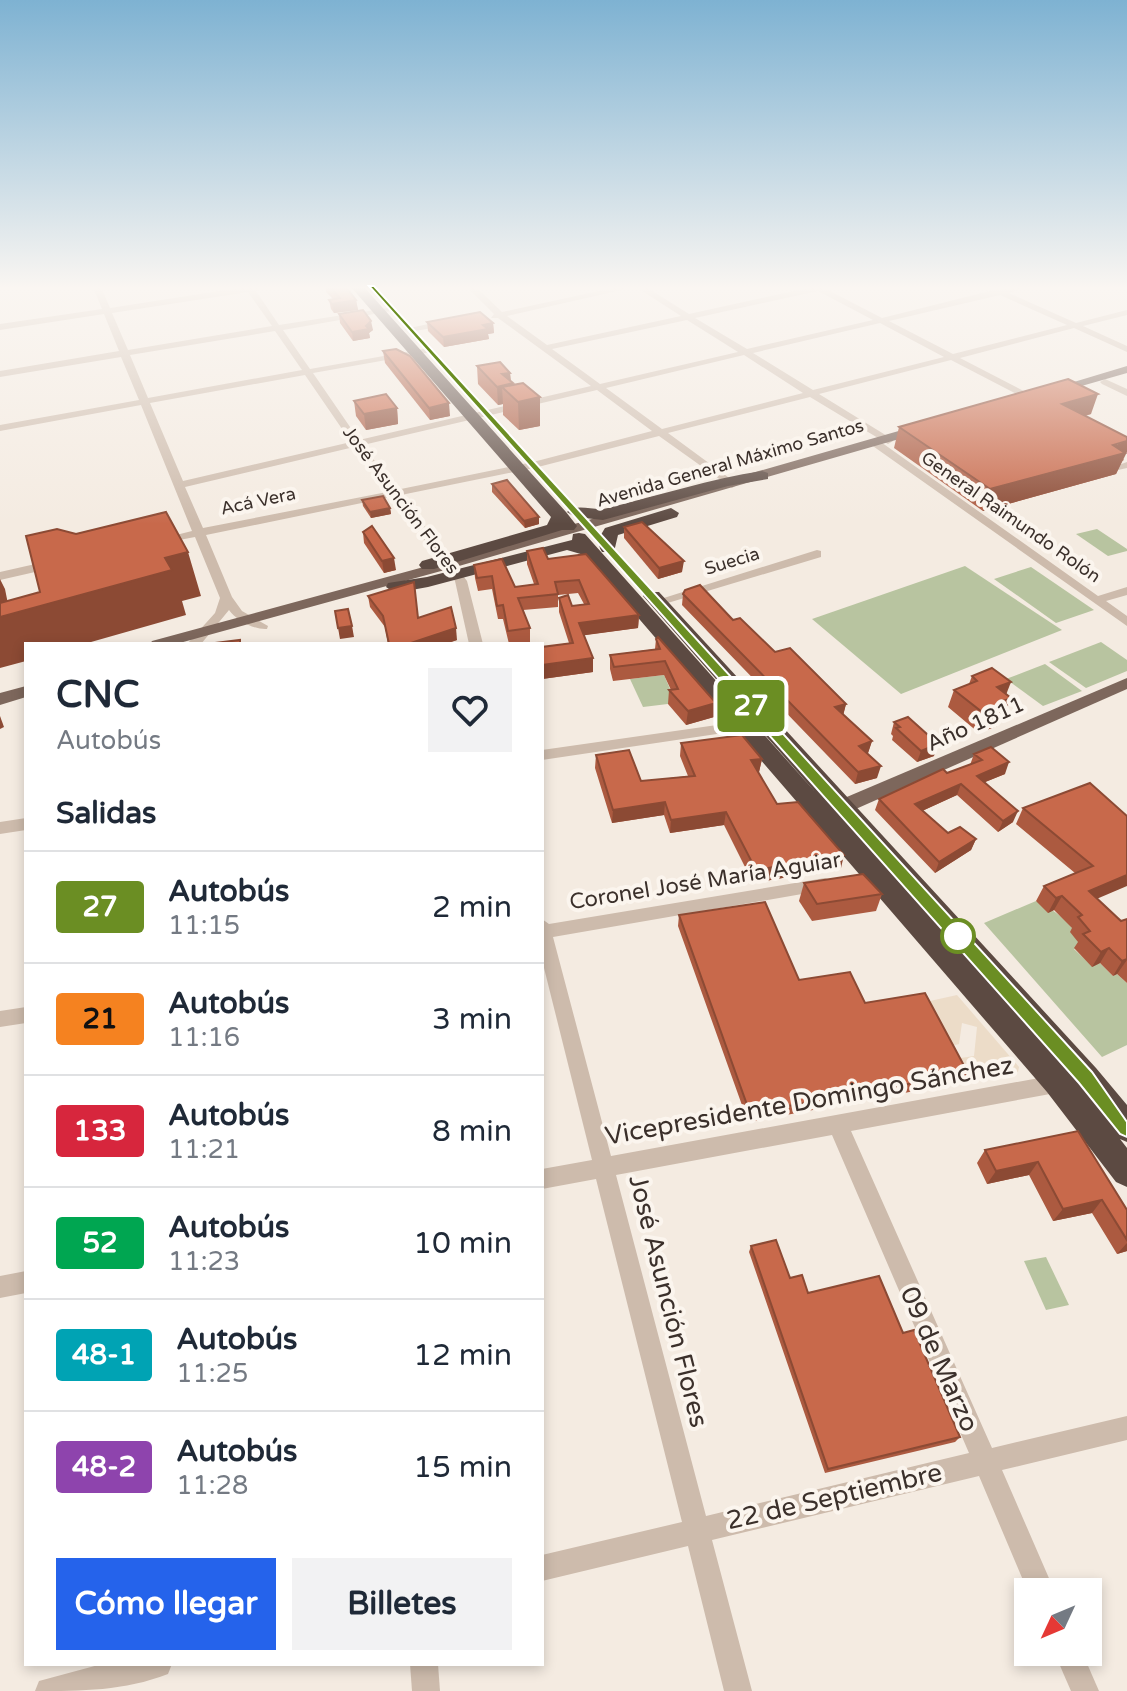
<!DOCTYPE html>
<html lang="es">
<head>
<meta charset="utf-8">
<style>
  :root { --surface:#fff; --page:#f2f2f3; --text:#1f2937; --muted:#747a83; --line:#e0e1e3; --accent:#2563eb }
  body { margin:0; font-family:"Varela Round",sans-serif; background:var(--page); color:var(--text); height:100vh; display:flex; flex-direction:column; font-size:30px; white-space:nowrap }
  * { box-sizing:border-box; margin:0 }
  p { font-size:26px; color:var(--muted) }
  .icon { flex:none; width:44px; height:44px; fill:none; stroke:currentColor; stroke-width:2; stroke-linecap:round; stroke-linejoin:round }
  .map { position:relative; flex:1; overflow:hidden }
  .drawer { position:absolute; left:24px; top:642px; width:520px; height:1024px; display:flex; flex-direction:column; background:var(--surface); border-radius:0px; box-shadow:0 4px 12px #0003 }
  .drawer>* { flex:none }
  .badge { padding:0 16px; border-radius:6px; font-size:28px; line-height:52px }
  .needle { width:52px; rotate:226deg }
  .fabs { position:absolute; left:1014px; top:1578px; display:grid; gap:16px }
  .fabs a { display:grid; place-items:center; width:88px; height:88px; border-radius:0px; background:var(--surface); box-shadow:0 4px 12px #0003; font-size:40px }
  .map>.badge { position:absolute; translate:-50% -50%; box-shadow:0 0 0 4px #fff }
  h2 { padding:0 32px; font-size:30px; line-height:72px }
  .round { display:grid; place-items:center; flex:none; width:84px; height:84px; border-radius:0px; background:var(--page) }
  .head { display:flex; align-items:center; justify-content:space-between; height:136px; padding:0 32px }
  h1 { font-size:38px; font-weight:700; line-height:60px }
  .button { display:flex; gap:16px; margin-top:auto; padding:16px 32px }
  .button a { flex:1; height:92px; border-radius:0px; background:var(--accent); color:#fff; font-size:32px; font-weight:700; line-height:92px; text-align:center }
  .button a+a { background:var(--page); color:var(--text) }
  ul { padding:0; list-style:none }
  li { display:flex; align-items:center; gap:24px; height:112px; padding:0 32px; border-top:2px solid var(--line) }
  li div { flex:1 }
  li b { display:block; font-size:30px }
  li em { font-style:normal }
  li .badge { min-width:88px; font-weight:700; text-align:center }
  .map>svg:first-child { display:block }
</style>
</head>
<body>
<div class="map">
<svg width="1127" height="1691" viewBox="0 0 1127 1691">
  <rect width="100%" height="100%" fill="#f4ebe1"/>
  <g fill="#b8c4a0">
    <polygon points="1097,529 1127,549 1127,551 1108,556 1076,534"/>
    <polygon points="965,566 1062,630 901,694 812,619"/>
    <polygon points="1031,567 1094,610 1056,623 994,579"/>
    <polygon points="1101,642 1127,660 1127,671 1086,688 1049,662"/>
    <polygon points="1045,664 1082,691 1043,706 1006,679"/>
    <polygon points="664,675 676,703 643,707 630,679"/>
    <path d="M1036 901C1050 908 1063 916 1073 929 1078 937 1074 938 1081 945L1074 949 1092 966 1100 963 1113 976 1117 974 1127 983V1045L1102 1057 984 923Z"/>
    <polygon points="1046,1257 1069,1305 1046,1310 1024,1261"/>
  </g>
  <path fill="#ecdcc8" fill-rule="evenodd" d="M957 995 1019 1067 1018 1072 963 1082 921 1003ZM962 1023 977 1027 974 1056 954 1059 948 1047 959 1044Z"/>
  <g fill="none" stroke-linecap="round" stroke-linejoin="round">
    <g fill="#cdbbac" fill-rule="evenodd">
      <path d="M93 287H101L110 308 245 287H262L256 291 279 325 394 307 391 311 283 330 310 369 429 348V352L426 353 313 373 359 440 591 386 498 318H491L494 314 467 287H476L502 312 617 287H635L507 316 547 345 681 316 636 287H646L689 314 812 287H829L826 289 882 318 998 289 1028 287 1009 293 1076 323 1127 310V315L1083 326 1127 346V352L1074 328 960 358 1039 399 1041 401 1036 404 951 360 819 394 892 439 893 441 888 444 810 397 668 433 736 483 737 485 732 488 659 436 534 468 401 495 467 581 483 644H469L455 581 391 497 206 535 232 597 242 611 268 626 267 629C254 630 236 620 229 610L201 644H187L215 613 220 598 195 537 158 544 152 541 192 531 141 405 0 431V425L139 400 121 357 0 377V371L119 351 104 314 0 330V324L102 309ZM818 291 873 320 747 349 695 318ZM248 292 272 326 128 350 112 313ZM1000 295 1067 325 953 354 889 321ZM687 320 738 352 600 384 552 349ZM880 323 944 357 813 390 753 353ZM275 331 302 370 148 398 130 355ZM744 355 803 393 662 429 606 388ZM305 375 351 442 183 481 150 403ZM597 390 652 431 533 462 396 490 363 445ZM354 447 387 492 203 528 185 487Z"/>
      <polygon points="447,320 451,323 450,325 409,332 405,329"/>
      <polygon points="1105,379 1127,389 1127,396 1102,384 1100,382"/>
      <polygon points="870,440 878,440 1098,596 1127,587 1127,595 1106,601 1127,616 1127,626 870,444"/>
      <polygon points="1127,462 1127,468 1118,470 1113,467"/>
      <polygon points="817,550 821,551 821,557 661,605 653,605 651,602"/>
      <polygon points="53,560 59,564 57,567 0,580 0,572"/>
      <polygon points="752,720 757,722 759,725 757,728 542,760 542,750"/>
      <polygon points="26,818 26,830 0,834 0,822"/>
      <path d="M825 878 831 880 833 884 831 888 825 890 553 937 611 1156 1061 1074 1068 1077 1071 1083 1068 1089 1061 1092 851 1131 992 1448 1127 1416V1440L1002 1470 1055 1592H1028L979 1476 712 1540 752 1691H724L688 1546 542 1581V1555L682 1522 596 1179 542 1189V1169L592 1160 542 960V919L549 924ZM832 1135 969 1453 706 1516 616 1175Z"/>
      <polygon points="26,1007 26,1023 0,1027 0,1011"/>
      <polygon points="26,1271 26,1293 0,1298 0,1276"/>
      <polygon points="1054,1652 1082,1652 1099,1691 1071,1691"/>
      <path d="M102 1664H172L168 1674C124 1691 82 1691 35 1691L39 1681Z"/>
      <polygon points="410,1664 438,1664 440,1691 412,1691"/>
    </g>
    <g fill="#7d675c" fill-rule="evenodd">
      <polygon points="1127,366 1127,373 1050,395 1044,391"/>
      <polygon points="923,424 929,428 927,431 452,568 176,644 150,644 152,641 442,562"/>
      <polygon points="1127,678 1127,689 849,812 835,812 832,807 835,802"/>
      <polygon points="26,686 26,697 0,705 0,693"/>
    </g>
    <g fill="#5c4a42" fill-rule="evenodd">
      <polygon points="351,287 364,287 566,512 577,526 574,530 562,530 434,569 422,569 419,565 422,561 547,525 551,517"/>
      <path d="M762 471 768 473V479L728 486 603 520 575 517 567 512C577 502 595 512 608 508 660 495 710 479 762 471Z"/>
      <path d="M671 508 679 513 677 517 618 535 614 552H602C596 543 600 536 605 528Z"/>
      <polygon points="579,533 585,534 817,794 643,596 645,592 659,592 1096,1068 1127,1105 1127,1142 1120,1139 1127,1148 1127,1187 1116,1182 1047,1092 584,555 567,550 428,587 395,593 386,587 388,583 427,577 572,540 573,534"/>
    </g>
  </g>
  <g fill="#ac5a40">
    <polygon points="326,287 346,287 356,300 358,310 334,313 331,309 329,300 333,299 326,292"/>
    <polygon points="339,314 373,330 369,333 370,338 353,341 340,323"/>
    <polygon points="427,322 493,323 494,333 488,334 489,339 444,347 428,331"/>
    <polygon points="383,351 450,416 430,420 385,363"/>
    <polygon points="477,366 510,373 511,382 513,385 540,397 540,426 519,430 503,415 503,404 498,405 478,384"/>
    <polygon points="354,401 397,408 398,424 366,430 356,416"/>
    <polygon points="1091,414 1085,416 1124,460 1122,461 1116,474 983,511 894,448 899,427"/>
    <polygon points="492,484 539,524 525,528 492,492"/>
    <polygon points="362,500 390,508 391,514 371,518 363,506"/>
    <polygon points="624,527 682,572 658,579 624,538"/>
    <polygon points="363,532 396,570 384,573 364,543"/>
    <polygon points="527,551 548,559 639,615 638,628 584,635 593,658 593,672 542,679 542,647 569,643 559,612 559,598 572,606 584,604 578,593 558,595 558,607 523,610 530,628 530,642 509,644 503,619 498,619 492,589 478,591 475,578 474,565 515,587 534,584 527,564"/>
    <polygon points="683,594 733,620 846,704 843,715 872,741 868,753 867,753 877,778 855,784 682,605"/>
    <polygon points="368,596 418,618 457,640 445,644 388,644 385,627 370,607"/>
    <polygon points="656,639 716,703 714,717 686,725 668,704 669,690 671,690 664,675 613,681 610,669 610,655 655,649"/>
    <polygon points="972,676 1006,694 1004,716 1000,717 997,726 979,733 948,707 954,690 969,684"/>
    <polygon points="894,722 934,756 917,762 892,740 893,736 891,734"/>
    <polygon points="681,743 762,759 759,772 758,772 777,804 841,868 753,883 724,825 670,833 664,815 612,823 595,768 596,755 641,781 688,776 680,756"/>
    <polygon points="974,754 1005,774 985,782 1013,822 998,832 957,795 922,811 948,833 976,839 971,850 935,873 875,810 879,799 970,765"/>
    <polygon points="1090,783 1097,898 1121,921 1127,919 1127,983 1117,974 1113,976 1100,963 1092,967 1074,948 1078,942 1070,932 1072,928 1054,910 1048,913 1036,901 1044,886 1075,873 1016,824 1023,808"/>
    <polygon points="804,883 882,894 876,911 812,921 799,901"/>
    <polygon points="679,915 799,980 865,1003 968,1073 963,1082 748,1122 678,926"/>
    <polygon points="1078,1131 1127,1210 1127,1251 1117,1254 1092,1213 1053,1221 1029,1175 987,1184 977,1163 985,1150"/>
    <polygon points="751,1246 808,1293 903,1333 960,1437 955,1442 825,1473 749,1252"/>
  </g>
  <g fill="#8c4a34">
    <polygon points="356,300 358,310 334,313 332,304"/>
    <polygon points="371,321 373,330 369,333 370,338 353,341 352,332 366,326"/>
    <polygon points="493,323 494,333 488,334 489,339 444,347 443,337 483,325"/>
    <polygon points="510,373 511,384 513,383 513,398 502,387 503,404 498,405 497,387 502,374"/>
    <polygon points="1098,394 1091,414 1055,424 1062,404"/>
    <polygon points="540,397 540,426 519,430 518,402"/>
    <polygon points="449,403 450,416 430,420 429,408"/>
    <polygon points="397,408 398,424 366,430 364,414"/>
    <polygon points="1127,441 1127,452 1116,474 983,511 990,489"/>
    <polygon points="390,508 391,514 371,518 370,512"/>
    <polygon points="539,517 539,524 525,528 524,521"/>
    <polygon points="188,552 201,596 182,601 186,615 84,644 26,644 26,661 0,668 0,579 5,589 10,614 165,558"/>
    <polygon points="394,558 396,570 384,573 382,561"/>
    <polygon points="684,561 682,572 658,579 659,568"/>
    <polygon points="639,615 638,628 579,636 579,623"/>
    <polygon points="352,626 354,637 340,639 338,628"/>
    <polygon points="456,628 457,640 445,644 408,644"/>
    <polygon points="593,658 593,672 542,679 542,665"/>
    <polygon points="1011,682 1004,700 997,687"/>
    <polygon points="1011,698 1004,716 1000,717 997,726 979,733 986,715 998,703"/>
    <polygon points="716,703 714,717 686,725 688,711"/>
    <polygon points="846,704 843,716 835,707"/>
    <polygon points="0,716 4,727 0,729"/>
    <polygon points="872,741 868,753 855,758 859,746"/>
    <polygon points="938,744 934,756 917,762 921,751"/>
    <polygon points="762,759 759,772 749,773 751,760"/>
    <polygon points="1009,762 1005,774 973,787 977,776"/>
    <polygon points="881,766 877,778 855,784 858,772"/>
    <polygon points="961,784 957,795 911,816 915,804"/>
    <polygon points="665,802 664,815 612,823 613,810"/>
    <polygon points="1018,811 1013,822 998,832 1003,821"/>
    <polygon points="726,812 724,825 670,833 671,820"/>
    <polygon points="976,839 971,850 935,873 939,862"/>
    <polygon points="844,855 841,868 753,883 756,870"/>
    <polygon points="1127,875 1127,886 1080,906 1089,891"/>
    <polygon points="1062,896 1054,910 1048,913 1056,898"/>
    <polygon points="1109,948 1100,963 1092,967 1101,952"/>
    <polygon points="1127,960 1117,974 1113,976 1122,961"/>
    <polygon points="1038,1162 1029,1175 987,1184 996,1171"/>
    <polygon points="1102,1200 1092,1213 1053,1221 1063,1209"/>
    <polygon points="1127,1243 1127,1251 1117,1254"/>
  </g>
  <g fill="#c8694b" stroke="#8c4a34" stroke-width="2">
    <polygon points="330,287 346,287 356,300 332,304 329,300 340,298"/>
    <polygon points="363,310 371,321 366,326 369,329 352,332 339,314"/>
    <polygon points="480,312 493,323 483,325 488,329 443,337 427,322"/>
    <polygon points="396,349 410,356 449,403 429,408 383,351"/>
    <polygon points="500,362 510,373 502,374 513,383 497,387 477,366"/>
    <polygon points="1068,379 1098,394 1062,404 1127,437 1127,441 1113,445 1125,453 990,489 899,427"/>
    <polygon points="523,383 540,397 518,402 502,387"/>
    <polygon points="386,394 397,408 364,414 354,401"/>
    <polygon points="507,480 539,517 524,521 492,484"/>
    <polygon points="383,496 390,508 370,512 362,500"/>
    <polygon points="166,512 188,552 165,558 172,570 0,617 0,603 40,592 26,536 57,529 76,534"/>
    <polygon points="642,522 684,561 659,568 624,527"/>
    <polygon points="372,526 394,558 382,561 363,532"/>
    <polygon points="543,548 548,559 586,554 639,615 579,623 593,658 542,665 542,647 573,643 559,598 568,595 572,606 589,604 579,580 555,582 558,594 518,598 530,628 508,631 503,605 497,606 492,576 477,578 474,565 502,559 515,587 538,584 527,551"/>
    <polygon points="414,582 418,618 451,607 456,628 408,644 389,644 383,616 368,596"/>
    <polygon points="700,585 733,620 740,618 775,652 790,648 846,704 835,707 872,741 859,746 881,766 858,772 683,594 685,590"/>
    <polygon points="348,609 352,626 338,628 335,611"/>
    <polygon points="658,637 716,703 688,711 669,690 678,689 665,661 614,667 610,655 660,649 656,639"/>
    <polygon points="240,640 240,644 207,644"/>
    <polygon points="992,668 1011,682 997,687 1011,698 998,703 1004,708 986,715 954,690 977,681 972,676"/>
    <polygon points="908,717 938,744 921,751 896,728 900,727 894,722"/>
    <polygon points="742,735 762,759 751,760 777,804 798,802 844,855 756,870 726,812 671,820 665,802 613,810 596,755 629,750 641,781 695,776 681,743"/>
    <polygon points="991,747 1009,762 977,776 1018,811 1003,821 961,784 915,804 948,833 960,827 976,839 939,862 879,799 943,769 947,773 982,760 974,754"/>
    <polygon points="1090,783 1127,816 1127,875 1089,891 1121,921 1127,919 1127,959 1122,961 1109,948 1101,952 1083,934 1090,931 1078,917 1082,915 1062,896 1056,898 1044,886 1093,866 1023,808"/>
    <polygon points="863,874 882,894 817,904 804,883"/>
    <polygon points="765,902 799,980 850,972 865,1003 925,993 968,1073 750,1113 679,915"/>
    <polygon points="1078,1131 1127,1210 1127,1240 1102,1200 1063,1209 1038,1162 996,1171 985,1150"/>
    <polygon points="776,1240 790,1278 802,1275 808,1293 879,1276 903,1333 914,1330 960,1437 828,1469 751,1246"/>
  </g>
  <linearGradient id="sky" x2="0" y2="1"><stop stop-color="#7eb2d2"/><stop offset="0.55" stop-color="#faf6f2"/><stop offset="1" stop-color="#faf6f2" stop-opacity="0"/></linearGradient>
  <rect width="1127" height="524" fill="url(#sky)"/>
  <polygon fill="#6b8e23" stroke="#fff" stroke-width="2" points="369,286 374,286 1092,1072 1127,1122 1127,1137 1120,1134 1079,1083"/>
  <circle fill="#fff" stroke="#6b8e23" stroke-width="4" cx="958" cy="936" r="16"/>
  <g text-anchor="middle" stroke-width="8" stroke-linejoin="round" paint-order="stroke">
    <g font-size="18" fill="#3b302b" stroke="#fbf5ee">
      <text transform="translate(730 463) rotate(-16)" y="6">Avenida General Máximo Santos</text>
      <text transform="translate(401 500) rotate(53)" y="6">José Asunción Flores</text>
      <text transform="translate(258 501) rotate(-12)" y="6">Acá Vera</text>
      <text transform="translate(1011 517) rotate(35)" y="6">General Raimundo Rolón</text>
      <text transform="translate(732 561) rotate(-17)" y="6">Suecia</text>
    </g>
    <g font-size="22" fill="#3b302b" stroke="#fbf5ee">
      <text transform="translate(975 723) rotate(-24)" y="8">Año 1811</text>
      <text transform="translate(705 880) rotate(-9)" y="8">Coronel José María Aguiar</text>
    </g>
    <g font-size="26" fill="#3b302b" stroke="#fbf5ee">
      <text transform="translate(809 1100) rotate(-10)" y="9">Vicepresidente Domingo Sánchez</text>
      <text transform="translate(669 1301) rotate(76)" y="9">José Asunción Flores</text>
      <text transform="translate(940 1359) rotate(66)" y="9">09 de Marzo</text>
      <text transform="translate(834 1496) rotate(-13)" y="9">22 de Septiembre</text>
    </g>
  </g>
</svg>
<div class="fabs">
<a><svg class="needle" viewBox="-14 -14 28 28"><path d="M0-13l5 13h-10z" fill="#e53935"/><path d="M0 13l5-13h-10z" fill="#747a83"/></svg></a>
</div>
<b class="badge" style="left:751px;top:706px;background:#6b8e23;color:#fff">27</b>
<section class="drawer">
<div class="head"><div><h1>CNC</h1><p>Autobús</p></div><a class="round"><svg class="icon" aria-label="heart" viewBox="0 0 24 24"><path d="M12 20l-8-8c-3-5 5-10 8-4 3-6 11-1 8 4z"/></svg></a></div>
<h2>Salidas</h2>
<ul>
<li><span class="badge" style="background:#6b8e23;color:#fff">27</span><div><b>Autobús</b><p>11:15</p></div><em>2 min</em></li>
<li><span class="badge" style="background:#f58220;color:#111">21</span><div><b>Autobús</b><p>11:16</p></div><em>3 min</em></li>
<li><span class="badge" style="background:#d7263d;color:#fff">133</span><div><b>Autobús</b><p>11:21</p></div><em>8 min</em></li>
<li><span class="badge" style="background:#00a651;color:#fff">52</span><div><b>Autobús</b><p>11:23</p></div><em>10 min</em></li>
<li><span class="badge" style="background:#00a3b4;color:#fff">48-1</span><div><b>Autobús</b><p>11:25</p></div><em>12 min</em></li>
<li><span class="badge" style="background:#8e44ad;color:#fff">48-2</span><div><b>Autobús</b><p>11:28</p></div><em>15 min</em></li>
</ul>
<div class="button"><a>Cómo llegar</a><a>Billetes</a></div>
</section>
</div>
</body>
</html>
